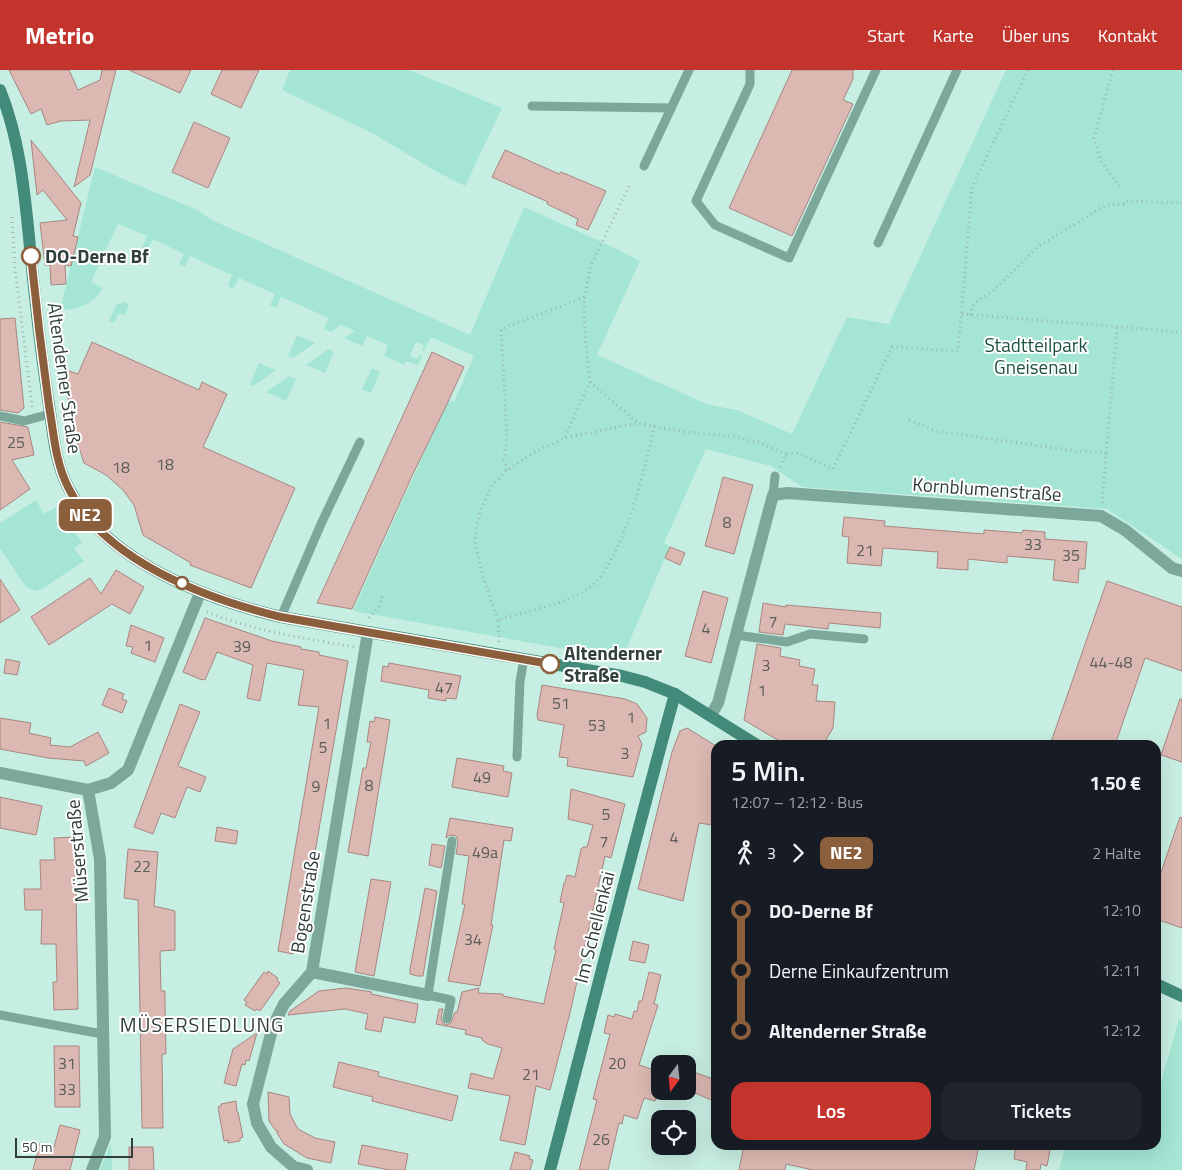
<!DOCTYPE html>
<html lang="de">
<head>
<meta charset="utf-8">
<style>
  :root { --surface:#171b24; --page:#20242c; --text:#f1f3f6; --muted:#9ea1a6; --accent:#c2342c }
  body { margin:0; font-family:"Titillium Web",sans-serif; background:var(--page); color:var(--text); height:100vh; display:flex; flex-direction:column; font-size:19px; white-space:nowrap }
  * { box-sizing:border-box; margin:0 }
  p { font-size:16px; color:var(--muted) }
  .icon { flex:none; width:28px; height:28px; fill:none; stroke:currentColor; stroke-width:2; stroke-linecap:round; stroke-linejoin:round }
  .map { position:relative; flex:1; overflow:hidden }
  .details { position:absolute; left:711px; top:670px; width:450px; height:410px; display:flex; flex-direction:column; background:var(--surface); border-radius:15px; box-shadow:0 5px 20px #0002 }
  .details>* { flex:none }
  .badge { padding:0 10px; border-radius:8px; font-size:18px; line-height:32px }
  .needle { width:32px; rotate:195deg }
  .tools { position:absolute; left:651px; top:985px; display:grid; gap:10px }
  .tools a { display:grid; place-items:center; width:45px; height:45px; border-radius:10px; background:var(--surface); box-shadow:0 5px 20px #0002; font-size:25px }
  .scale { position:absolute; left:15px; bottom:12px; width:118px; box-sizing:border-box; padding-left:5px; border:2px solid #303f3b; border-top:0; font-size:14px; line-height:18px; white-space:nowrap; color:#303f3b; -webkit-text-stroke:4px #fff; paint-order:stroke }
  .map>.badge { position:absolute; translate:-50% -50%; box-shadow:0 0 0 2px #fff }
  .legs { display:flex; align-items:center; gap:8px; height:55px; padding:0 20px; font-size:16px }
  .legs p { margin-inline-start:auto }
  .overview { display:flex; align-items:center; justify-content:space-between; height:85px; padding:0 20px }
  h1 { font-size:28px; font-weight:600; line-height:38px }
  .cta { display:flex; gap:10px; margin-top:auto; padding:10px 20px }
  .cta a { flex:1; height:58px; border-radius:15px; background:var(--accent); color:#fff; font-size:20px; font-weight:600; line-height:58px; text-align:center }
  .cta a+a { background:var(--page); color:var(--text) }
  ul { padding:0 20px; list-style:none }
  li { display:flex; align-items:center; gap:18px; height:60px; font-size:19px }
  li i { display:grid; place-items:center; width:8px; height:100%; margin:0 6px; background:currentColor }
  li i::after { content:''; width:12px; height:12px; margin:-6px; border:4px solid; border-radius:50%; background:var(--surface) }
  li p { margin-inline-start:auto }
  li:first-child i { background:linear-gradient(#0000 50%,currentColor 0) }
  li:last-child i { background:linear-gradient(currentColor 50%,#0000 0) }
  header { display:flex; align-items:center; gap:30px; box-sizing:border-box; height:70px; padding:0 25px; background:var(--accent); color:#fff }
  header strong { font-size:24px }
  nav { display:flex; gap:28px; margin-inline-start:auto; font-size:18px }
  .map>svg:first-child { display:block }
</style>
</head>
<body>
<header>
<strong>Metrio</strong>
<nav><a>Start</a><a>Karte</a><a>Über uns</a><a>Kontakt</a></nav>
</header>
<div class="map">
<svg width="1182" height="1100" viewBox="0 0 1182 1100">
  <rect width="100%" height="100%" fill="#c7eee2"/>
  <g fill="#a4e6d3">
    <polygon points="290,0 409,0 502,38 465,116 439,103 374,64 282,20"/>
    <path d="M1006 0H1182V489L1107 439 802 417 771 396 706 379 664 473 670 476 622 589 353 541 448 330 454 332 474 286 431 267 424 281 422 280 424 275 416 272 410 286 418 289 420 285 422 286 418 295 406 291 404 295 384 286 388 275 367 266 362 276 344 268 355 261 341 255 331 262 324 259 329 248 281 227 276 238 270 235 275 224 239 208 233 219 228 216 232 205 190 186 185 197 179 194 184 184 153 169 148 180 142 178 147 166 118 154 91 212 103 218C92 236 79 239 60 240L95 97 197 140 214 151 470 265 524 137 611 176 640 191 597 285 709 335 737 340 792 364 847 247 889 254Z"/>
    <polygon points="124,232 129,235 125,245 119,243 114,253 109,251 116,235"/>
    <polygon points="297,265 315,273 293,288 288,286"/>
    <polygon points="329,279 334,282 325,303 306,295"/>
    <polygon points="259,293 276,300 253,316 250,314"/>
    <polygon points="372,298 380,302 371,323 362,319"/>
    <polygon points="289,306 296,309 286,331 266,322"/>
    <polygon points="36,430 44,444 56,437 82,472 74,479 84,491 42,519 36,521 26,517 0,478 0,453"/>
    <polygon points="1179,949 1182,950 1182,1100 1059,1100 1066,1075 1156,1075 1156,1030"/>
    <polygon points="111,1073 112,1100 100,1100"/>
  </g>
  <g fill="#dcb8b2" stroke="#a88680">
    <polygon points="9,0 69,0 78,20 100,10 102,0 116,0 90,105 74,117 90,50 61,51 47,55 41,39 31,44"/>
    <polygon points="129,0 191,0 180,23"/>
    <polygon points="222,0 259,0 241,38 211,24"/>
    <polygon points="792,0 853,0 853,9 843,30 853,34 792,166 729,138"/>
    <polygon points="194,52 230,68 208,118 172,102"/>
    <polygon points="31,70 81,133 73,166 78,167 71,196 65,195 66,214 51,215 50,195 45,195 40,153 67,150 43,120 37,125"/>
    <polygon points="505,80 559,104 561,102 606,121 588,160 576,155 578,149 547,134 548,132 492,107"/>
    <polygon points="15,248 24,338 18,343 0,340 0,249"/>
    <polygon points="92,272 199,320 202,312 227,324 203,377 295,418 251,518 190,495 191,493 143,465 134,435 123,420 106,405 84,393 74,362 63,299 78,304"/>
    <polygon points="432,282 464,297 446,336 412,406 352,539 317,533"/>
    <polygon points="0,352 28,357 34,385 12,390 30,419 0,440"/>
    <polygon points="723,407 753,415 734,484 705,476"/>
    <polygon points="844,447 885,451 884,456 984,464 984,460 1022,463 1023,460 1045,462 1045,469 1087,472 1085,499 1079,499 1078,513 1053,510 1055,490 1007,486 1007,493 968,489 968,500 937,498 938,482 883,478 881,496 847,493 849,467 842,466"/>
    <polygon points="670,477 685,483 680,495 665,488"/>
    <polygon points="116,500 144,517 130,544 112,534 49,575 31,547 90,508 101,524"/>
    <polygon points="0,509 20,540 0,553"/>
    <polygon points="1107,511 1182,537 1182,601 1145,588 1115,675 1050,675"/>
    <polygon points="703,521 728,528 711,593 685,586"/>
    <polygon points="763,533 786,537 786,535 881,543 880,558 829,553 828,559 785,554 783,565 759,562"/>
    <polygon points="205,548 272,571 301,577 301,579 319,582 319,585 348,591 298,881 294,880 293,884 278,881 319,637 298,635 304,600 267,593 260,631 247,628 253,595 217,582 205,610 203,609 202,610 183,602"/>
    <polygon points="131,555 164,568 155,592 131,583 133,577 126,576"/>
    <polygon points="757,574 781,578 780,586 800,590 799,596 815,599 812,615 818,615 816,631 835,632 833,658 823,675 786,675 744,650"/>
    <polygon points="6,589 20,592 17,605 4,603"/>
    <polygon points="389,593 461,606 456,629 446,628 446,631 428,628 429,620 381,611 383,596 388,597"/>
    <polygon points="542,615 625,629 637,634 647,648 646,662 638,666 642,674 633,707 567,696 568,688 559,687 564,655 538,650 537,645"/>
    <polygon points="109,618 124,624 122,629 127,631 122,643 102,635"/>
    <polygon points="1180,629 1182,629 1182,692 1161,685"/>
    <polygon points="180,634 200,642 178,696 206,707 200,722 187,717 175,748 161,743 153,764 134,757"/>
    <polygon points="375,647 390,650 368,786 348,782 363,698 366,698 371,672 367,672 370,651 374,652"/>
    <polygon points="0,648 31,653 29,663 51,668 50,675 70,677 98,662 109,683 86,696 84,691 48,688 0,679"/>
    <polygon points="687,658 716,676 716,737 712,755 699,753 683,831 638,819 672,682 680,661"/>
    <polygon points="457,688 504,696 503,701 512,703 508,727 452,717"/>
    <polygon points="571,719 625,734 611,788 605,786 570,943 550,1020 536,1016 525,1075 500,1070 510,1026 468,1018 471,1003 493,1009 502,978 488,974 482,970 482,968 465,964 466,960 436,954 439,939 443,939 441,948 443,953 446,955 451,953 455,942 457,943 462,922 479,918 478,923 503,924 503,926 544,934 544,933 556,880 554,879 564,833 560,832 564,813 565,813 567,805 575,807 581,779 583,777 587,777 593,755 568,749"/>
    <polygon points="0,727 42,736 36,765 0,758"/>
    <polygon points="1180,747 1182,748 1182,858 1156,849 1156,817"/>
    <polygon points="450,748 513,758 511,771 504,770 491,855 493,855 480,916 448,911 465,834 462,834 469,786 456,784 458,771 456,766 450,765 446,768"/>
    <polygon points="217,757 238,761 236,774 215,771"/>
    <polygon points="75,767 78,939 54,940 53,912 57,912 56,874 41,874 42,840 25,840 24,819 41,819 40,790 55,790 54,768"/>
    <polygon points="432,774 445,776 441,798 429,795"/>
    <polygon points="128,779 158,782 154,836 175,841 175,880 160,881 161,921 165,921 165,935 166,984 162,984 163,1058 142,1058 138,830 124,828"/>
    <polygon points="371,809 391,812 374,906 355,902"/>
    <polygon points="425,818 437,821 423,906 417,906 410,904 410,899"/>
    <polygon points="633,871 649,875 645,893 629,890"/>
    <polygon points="268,901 278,908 277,910 280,913 260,941 257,939 255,941 245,935 247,932 244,930 264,902 267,904"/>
    <polygon points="649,902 661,905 654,934 658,935 639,995 660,1002 660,1017 655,1031 644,1028 637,1049 624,1045 622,1054 619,1053 608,1100 579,1100 597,1030 593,1029 610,964 604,963 608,945 614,947 615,944 632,949 634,941 637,942 639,931 642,931"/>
    <polygon points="346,918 372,922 371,924 418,934 415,953 384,947 381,962 365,959 368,944 345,939 288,945 290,941 319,921"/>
    <polygon points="257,963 249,991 246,990 245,995 242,994 236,1016 224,1013 233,979"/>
    <polygon points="54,976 79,976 80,1037 55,1037"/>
    <polygon points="339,992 379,1002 378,1006 458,1026 452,1051 372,1031 373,1027 333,1017"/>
    <polygon points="688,1000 716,1010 716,1032 688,1020"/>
    <polygon points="268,1022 289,1027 290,1044 298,1059 315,1068 335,1072 331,1093 307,1088 284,1074 277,1063 278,1061 276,1061 269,1051"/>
    <polygon points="236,1031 237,1042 238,1042 243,1067 240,1068 240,1071 228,1073 228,1070 224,1071 218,1037 221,1036 221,1034"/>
    <polygon points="60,1055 80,1060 70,1100 33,1100 40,1073 54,1077"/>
    <polygon points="362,1075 408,1084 405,1100 390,1100 358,1094"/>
    <polygon points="744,1075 979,1075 974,1100 813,1100 786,1094 785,1100 739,1100"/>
    <polygon points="1016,1075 1051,1075 1047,1096 1041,1094 1040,1100 1026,1100 1027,1092 1014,1089"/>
    <polygon points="129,1077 153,1077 154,1100 129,1100"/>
    <polygon points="515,1082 530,1086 529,1089 533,1090 530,1100 510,1100"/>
  </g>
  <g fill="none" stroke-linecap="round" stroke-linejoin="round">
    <g stroke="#99b8af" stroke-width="3" stroke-dasharray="1 4" stroke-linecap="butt">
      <polyline points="1113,0 1094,68 1101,91 1118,115 1123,118"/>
      <polyline points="12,147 15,198 32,337"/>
      <polyline points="962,244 1182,262"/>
      <polyline points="970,245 973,236 978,230 991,223 1039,176 1106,135 1124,134 1126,131 1182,133"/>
      <polyline points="590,312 638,353"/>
      <polyline points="909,350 935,361 1076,381 1107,383"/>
      <polyline points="565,367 590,312 585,263 584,230 591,195 630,114"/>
      <polyline points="780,397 786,384 798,383 833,399 892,277 958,281 972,117 1028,0"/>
      <polyline points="507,400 504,390 507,367 501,259 585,227"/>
      <polyline points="1102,433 1117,257"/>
      <path d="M207 542C254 561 304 568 354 577"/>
      <polyline points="369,548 380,535 381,528 385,524"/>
      <polyline points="498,550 482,505 475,469 477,454 481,439 492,416 507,400 533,383 565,368 638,353 685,362 730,366 758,372 786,384"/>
      <path d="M499 572 498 550C526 541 563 535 588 519 621 496 647 395 654 356"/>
    </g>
    <g stroke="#7ca89c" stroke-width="9">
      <polyline points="750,0 750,14 696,131 715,155 789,188 876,0"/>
      <polyline points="532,36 671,38"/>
      <polyline points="644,96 689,0"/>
      <polyline points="878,173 957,0"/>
      <polyline points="0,346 24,351 50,344"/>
      <polyline points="773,425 775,406"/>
      <polyline points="281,547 321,454 360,372"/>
      <polyline points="736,565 787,572 810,564 864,569"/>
      <polyline points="517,687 520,611 524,589"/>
      <polyline points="0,945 102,964"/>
      <polyline points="447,949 451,930 428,925 452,771"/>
    </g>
    <g stroke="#7ca89c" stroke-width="12">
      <polyline points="711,645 718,633 773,425 787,423 1101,446 1125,460 1172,498 1182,501"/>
      <polyline points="0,703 88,720"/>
      <polyline points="88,720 100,789 105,1067 92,1100"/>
      <polyline points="88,720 111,713 128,700 200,523"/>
      <polyline points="312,902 428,925"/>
      <polyline points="307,1100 294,1097 271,1077 257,1053 253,1034 273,956 284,934 312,902 368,562"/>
    </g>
    <g stroke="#428a79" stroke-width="12">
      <path d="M0 20C19 67 24 117 29 167 34 222 40 275 48 329 53 359 54 390 68 417 104 491 206 529 281 547L622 606 645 612 675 624 757 675"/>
      <polyline points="1156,914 1182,926"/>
      <path d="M550 1100C592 941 631 782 675 624"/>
    </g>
  </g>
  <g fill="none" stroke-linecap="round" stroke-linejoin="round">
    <g stroke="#fff" stroke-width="11">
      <path id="line-1" d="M31 186C36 236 42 286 49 336 54 364 55 391 68 417 103 491 207 529 281 547L550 594"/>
    </g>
    <use href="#line-1" stroke="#8b5e3c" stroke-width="8"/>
  </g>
  <g fill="#fff" stroke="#8b5e3c" stroke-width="2.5">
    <circle cx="31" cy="186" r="9"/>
    <circle cx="182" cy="513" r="6"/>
    <circle cx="550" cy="594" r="9"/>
  </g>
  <g text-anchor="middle" stroke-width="4" stroke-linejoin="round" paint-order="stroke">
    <g font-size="16" fill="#5b5d59">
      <text x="16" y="378">25</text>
      <text x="165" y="400">18</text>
      <text x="121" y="403">18</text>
      <text x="727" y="458">8</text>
      <text x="1033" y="480">33</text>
      <text x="865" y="486">21</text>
      <text x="1071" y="491">35</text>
      <text x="773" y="557">7</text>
      <text x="706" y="564">4</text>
      <text x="148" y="581">1</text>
      <text x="242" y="582">39</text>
      <text x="1111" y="598">44-48</text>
      <text x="766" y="601">3</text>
      <text x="444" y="623">47</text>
      <text x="762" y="626">1</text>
      <text x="561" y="639">51</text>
      <text x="631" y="653">1</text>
      <text x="327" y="659">1</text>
      <text x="597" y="661">53</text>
      <text x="323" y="683">5</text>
      <text x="625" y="689">3</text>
      <text x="482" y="713">49</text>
      <text x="369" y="721">8</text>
      <text x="316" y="722">9</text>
      <text x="606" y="750">5</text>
      <text x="674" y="773">4</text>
      <text x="604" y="777">7</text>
      <text x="485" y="788">49a</text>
      <text x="142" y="802">22</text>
      <text x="473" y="875">34</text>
      <text x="67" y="999">31</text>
      <text x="617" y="999">20</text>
      <text x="531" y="1010">21</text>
      <text x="67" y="1025">33</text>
      <text x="601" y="1075">26</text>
    </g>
    <g font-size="19" font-weight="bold" fill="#303f3b" stroke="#fff" text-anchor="start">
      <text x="45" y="193">DO-Derne Bf</text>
      <text x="564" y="590">Altenderner<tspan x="564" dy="22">Straße</tspan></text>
    </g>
    <g font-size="19" fill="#1f5146" stroke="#fff">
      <text x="1036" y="282">Stadtteilpark<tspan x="1036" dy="22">Gneisenau</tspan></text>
    </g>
    <g font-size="19" fill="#303f3b" stroke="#fff">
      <text transform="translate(65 308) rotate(82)" y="7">Altenderner Straße</text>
      <text transform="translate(987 419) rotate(4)" y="7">Kornblumenstraße</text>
      <text transform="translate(77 781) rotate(-95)" y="7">Müserstraße</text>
      <text transform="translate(305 832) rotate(-81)" y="7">Bogenstraße</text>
      <text transform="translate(594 857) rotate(-76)" y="7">Im Schellenkai</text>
    </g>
    <g font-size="20" letter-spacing="1" fill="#303f3b" stroke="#fff">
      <text x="202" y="962">MÜSERSIEDLUNG</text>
    </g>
  </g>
</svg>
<div class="tools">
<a><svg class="needle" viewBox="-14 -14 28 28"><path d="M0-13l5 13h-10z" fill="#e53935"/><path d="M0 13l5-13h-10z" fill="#9ea1a6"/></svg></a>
<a><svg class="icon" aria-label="locate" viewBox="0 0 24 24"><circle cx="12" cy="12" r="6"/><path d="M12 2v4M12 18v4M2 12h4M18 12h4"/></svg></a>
</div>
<div class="scale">50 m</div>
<b class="badge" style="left:85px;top:445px;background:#8b5e3c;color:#fff">NE2</b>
<section class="details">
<div class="overview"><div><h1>5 Min.</h1><p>12:07 – 12:12 · Bus</p></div><b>1.50 €</b></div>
<div class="legs"><svg class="icon" aria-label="walk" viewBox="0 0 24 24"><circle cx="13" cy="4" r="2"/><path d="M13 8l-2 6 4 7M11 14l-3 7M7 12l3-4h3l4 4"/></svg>3<svg class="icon" aria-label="forward" viewBox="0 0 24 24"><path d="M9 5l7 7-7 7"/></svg><b class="badge" style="background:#8b5e3c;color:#fff">NE2</b><p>2 Halte</p></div>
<ul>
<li><i style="color:#8b5e3c"></i><b>DO-Derne Bf</b><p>12:10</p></li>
<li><i style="color:#8b5e3c"></i><span>Derne Einkaufzentrum</span><p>12:11</p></li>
<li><i style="color:#8b5e3c"></i><b>Altenderner Straße</b><p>12:12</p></li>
</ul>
<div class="cta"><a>Los</a><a>Tickets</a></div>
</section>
</div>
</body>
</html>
